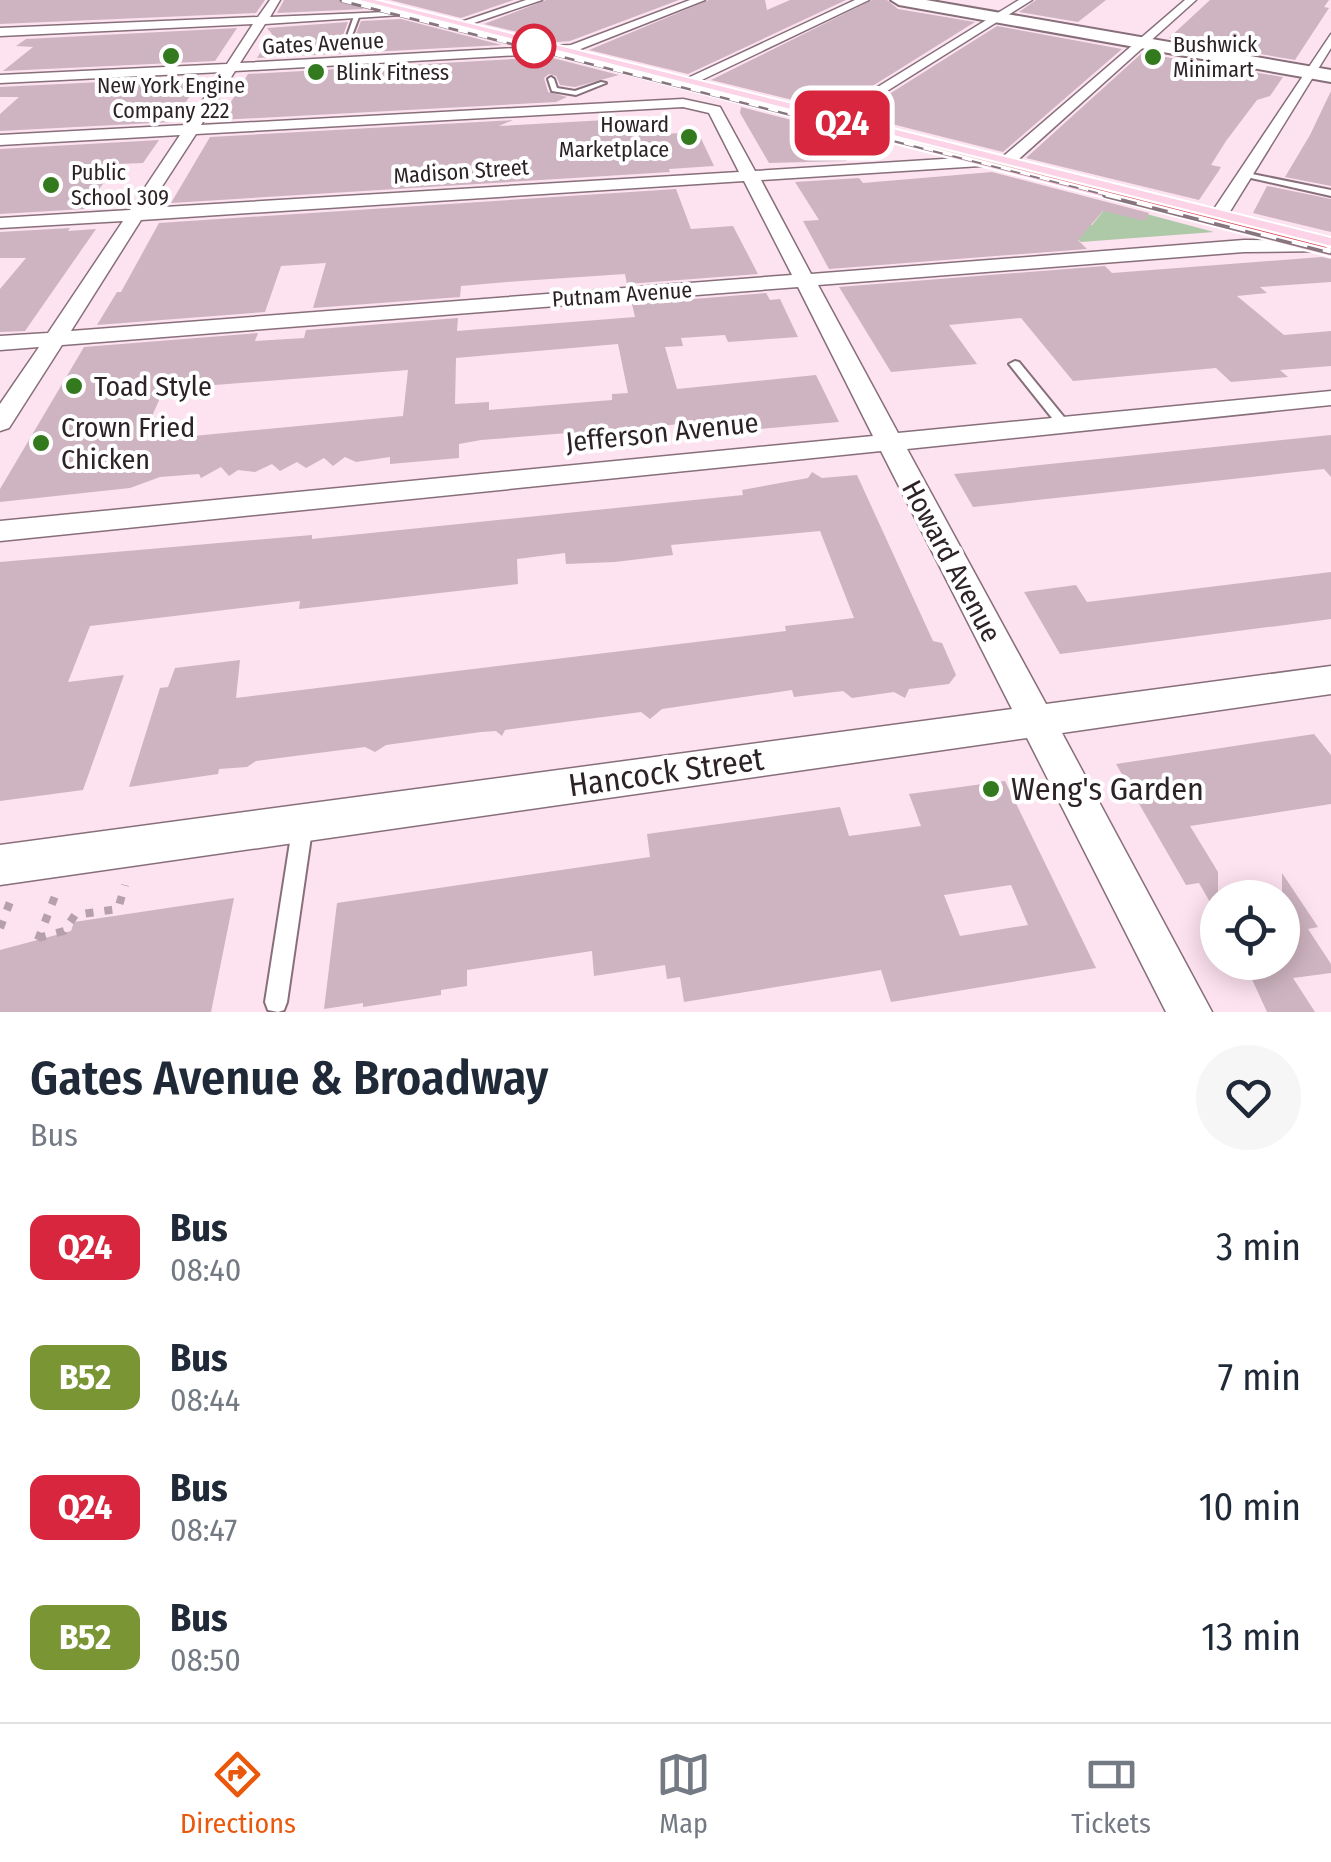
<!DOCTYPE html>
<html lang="en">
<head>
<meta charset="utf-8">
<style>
  :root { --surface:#fff; --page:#f6f6f7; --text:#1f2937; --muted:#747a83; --line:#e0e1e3; --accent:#ea580c }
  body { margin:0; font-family:"Fira Sans Condensed",sans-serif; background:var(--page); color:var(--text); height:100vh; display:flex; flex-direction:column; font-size:38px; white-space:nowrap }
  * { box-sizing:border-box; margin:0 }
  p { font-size:32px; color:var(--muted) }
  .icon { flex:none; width:55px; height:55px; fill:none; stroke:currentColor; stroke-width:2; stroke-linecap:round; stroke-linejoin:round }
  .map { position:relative; height:1012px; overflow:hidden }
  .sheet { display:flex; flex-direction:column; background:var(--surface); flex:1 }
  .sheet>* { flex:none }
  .badge { padding:0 20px; border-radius:15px; font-size:35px; line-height:65px }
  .controls { position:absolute; left:1200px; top:880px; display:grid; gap:20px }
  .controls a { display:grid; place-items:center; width:100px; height:100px; border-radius:50%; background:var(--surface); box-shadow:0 5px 25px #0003; font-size:50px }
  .map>.badge { position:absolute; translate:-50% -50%; box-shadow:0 0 0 5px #fff }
  .round { display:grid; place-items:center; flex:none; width:105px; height:105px; border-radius:52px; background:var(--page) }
  .summary { display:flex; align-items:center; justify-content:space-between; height:170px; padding:0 30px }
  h1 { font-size:48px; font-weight:600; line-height:75px }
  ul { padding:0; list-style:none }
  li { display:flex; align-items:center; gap:30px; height:130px; padding:0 30px }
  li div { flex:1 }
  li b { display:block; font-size:38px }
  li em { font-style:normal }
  li .badge { min-width:110px; font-weight:700; text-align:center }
  .tab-bar { display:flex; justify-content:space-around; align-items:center; height:140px; border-top:2px solid var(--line); background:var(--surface); font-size:28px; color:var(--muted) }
  .tab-bar a { display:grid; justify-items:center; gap:5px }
  .tab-bar .active { color:var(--accent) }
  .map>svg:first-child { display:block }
</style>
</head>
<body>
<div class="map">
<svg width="1331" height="1012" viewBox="0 0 1331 1012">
  <rect width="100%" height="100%" fill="#fde2ef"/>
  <polygon fill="#aec9a7" points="1109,204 1214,232 1081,242 1059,222 1092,225"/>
  <g fill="#ceb4c0" fill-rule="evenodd">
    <polygon points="0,0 265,0 256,13 0,24"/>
    <polygon points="284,0 340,0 365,9 277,13"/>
    <polygon points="390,0 514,0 461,18"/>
    <polygon points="546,0 679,0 570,41 558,42 484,24"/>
    <polygon points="709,0 765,0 767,10 790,0 846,0 688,74 589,50"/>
    <polygon points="872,0 887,0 898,9 975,22 834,110 711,80"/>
    <polygon points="1036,0 1106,0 1078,22 1019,12"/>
    <polygon points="1210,0 1329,0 1324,7 1329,8 1295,60 1169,38"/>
    <polygon points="401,19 502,45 257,58 272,34 267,28 348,22 342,38 347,43 354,39 361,21"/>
    <polygon points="997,26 1122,49 1003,152 856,115"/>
    <polygon points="237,28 215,61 3,71 33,47 16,46 26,39"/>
    <polygon points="1142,53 1283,77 1270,96 1257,100 1226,141 1211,165 1221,167 1218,172 1199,200 1026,158"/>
    <polygon points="549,57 619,75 575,87 560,85 556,76 549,74 544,78 548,92 567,97 556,102 220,120 248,74"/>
    <polygon points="203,77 172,122 0,131 0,114 19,97 0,97 0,87"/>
    <polygon points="1331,91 1331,186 1285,177 1310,135"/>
    <polygon points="741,107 823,128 847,161 769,163 740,113"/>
    <polygon points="624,119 629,136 698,132 714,166 669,169 670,172 171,203 210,137 513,120 499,126"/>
    <polygon points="159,140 143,163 118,164 84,209 0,214 0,149"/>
    <polygon points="992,172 1149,213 1145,221 1103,211 1078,240 1087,249 829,269 803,221 819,220 795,182 859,178 863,183"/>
    <polygon points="1267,186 1331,199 1331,232 1253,213"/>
    <polygon points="676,189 691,229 733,226 758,274 627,284 625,274 520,281 461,286 460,297 313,308 326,263 281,266 265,312 97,325 117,292 121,292 159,223"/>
    <polygon points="70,228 68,231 96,229 25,331 0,332 0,289 26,258 0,258 0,232"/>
    <polygon points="1322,257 1331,259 1331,282 1260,287 1267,293 1237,296 1284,335 1331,331 1331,366 1280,370 1288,377 1231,382 1216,368 1073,381 1021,318 949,325 977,364 891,372 839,287 1105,266 1112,273"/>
    <path d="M766 293 770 300 780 299 798 337 728 342 725 335 681 338 683 346 665 347 677 389 816 375 839 422 723 432 720 421 481 440 459 444V458L390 464V457L356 462 345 457 333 466 324 458 306 468 297 462 280 471 272 464 255 472 238 470 229 476 221 467 201 478 199 474 160 477 130 488 0 502V489L84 347 258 333 255 341 304 338 306 330 458 318 457 331 635 317 632 304ZM618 344 628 393 612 394V400L489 410V402L455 404 456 358ZM408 370 403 416 141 441 164 389Z"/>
    <polygon points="1331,435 1331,477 1324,469 973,507 954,474"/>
    <polygon points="812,472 822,478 857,475 933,641 942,643 956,675 949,684 909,689 905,698 894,692 852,698 843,691 794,697 792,690 662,709 650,719 641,712 505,730 502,736 496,731 481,732 386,745 375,752 365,747 256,761 247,767 219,769 218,774 129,787 160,688 168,687 175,668 240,660 236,698 786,631 785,626 854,618 820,531 671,545 673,555 615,562 566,564 565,553 517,559 518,584 299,609 300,601 90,626 68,682 124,675 83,790 0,801 0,562 312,535 312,539 743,495 742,490 808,478"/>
    <polygon points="1331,572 1331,619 1060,654 1024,592 1076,585 1087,602"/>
    <polygon points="1314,734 1331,755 1331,804 1190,826 1218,872 1218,916 1199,883 1186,885 1116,764"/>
    <path d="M1005 781 1096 968 891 1002 881 970 684 1002 680 977 667 979 665 965 594 976 592 951 467 970V986L441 990V995L363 1007V1003L324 1009 337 903 650 857 647 834 840 807 849 836 921 826 909 794ZM1011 885 1028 925 960 936 944 895Z"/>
    <polygon points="1282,873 1318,927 1308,929 1331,964 1331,973 1293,978 1315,1012 1267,1012 1244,962 1282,962"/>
    <polygon points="234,898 211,1012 0,1012 0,950 71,931 74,922"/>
  </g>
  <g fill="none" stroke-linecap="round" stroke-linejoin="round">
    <g stroke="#876f7a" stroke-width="4">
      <g id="lane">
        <polygon points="354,16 359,17 351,38 346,39"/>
        <polygon points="551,77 554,79 557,88 575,91 601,82 606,83 576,95 552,91 548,79"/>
        <polygon points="1242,172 1331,190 1331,196 1242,176"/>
        <polygon points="1015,361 1019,362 1068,422 1070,425 1068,428 1060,428 1009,364"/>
        <polygon points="303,814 310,817 313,823 287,1002 284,1010 278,1012 268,1010 265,1002 293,823 296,817"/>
      </g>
    </g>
    <g stroke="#876f7a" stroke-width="3">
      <g id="street">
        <path d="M270 0H280L270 17 410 11 416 14 265 24 240 63 571 45 690 0H705L573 52 235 71 201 125 683 99 720 107 755 171 991 156 999 160 1185 0H1196L1010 167 996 165 761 180 811 274 1244 240 1331 241V249L1325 251 1244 252 818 285 898 433 1331 391V405L907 449 1046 704 1331 666V694L1062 733 1212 1012H1166L1027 738 0 885V845L1012 709 881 451 0 541V521L873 436 798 287 62 345 9 428 0 431V404L39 347 0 350V336L48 333 123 221 0 228V218L130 210 180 135 0 145V135L186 125 222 72 0 83V75L227 64 253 24 0 36V28L258 17ZM683 107 709 113 739 172 148 208 196 134ZM744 181 792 275 71 331 141 220Z"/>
        <polygon points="526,0 542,0 459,28 449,26"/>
        <polygon points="855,0 869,0 689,86 677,83"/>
        <polygon points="1019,0 1032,0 836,123 824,120"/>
        <polygon points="1331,34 1331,48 1226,218 1217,223 1211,222 1208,218"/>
      </g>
    </g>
    <g stroke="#876f7a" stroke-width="4">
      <polygon id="secondary" points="891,0 926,0 1331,70 1331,82 899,5"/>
    </g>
    <g stroke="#fff" stroke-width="4">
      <polygon id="primary" points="344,0 374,0 1331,238 1331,256"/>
    </g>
    <g stroke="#b6a1ab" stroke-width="8" stroke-dasharray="8 11" stroke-linecap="butt">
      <polyline points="0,928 10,902"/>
      <polyline points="38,938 64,931 75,915 118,909 125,885"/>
      <polyline points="38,940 55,896"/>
    </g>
    <use href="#lane" fill="#fff" fill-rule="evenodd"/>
    <use href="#street" fill="#fff" fill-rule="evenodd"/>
    <use href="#secondary" fill="#fff" fill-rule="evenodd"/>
    <use href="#primary" fill="#fdd3e7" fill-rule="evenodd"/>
    <g stroke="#87757e" stroke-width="5">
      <polyline id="rail-far1" points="342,0 1116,196"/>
    </g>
    <g stroke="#87757e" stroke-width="8">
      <polyline id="rail" points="1106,194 1331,251"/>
    </g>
    <use href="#rail-far1" stroke="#fff" stroke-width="4" stroke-dasharray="10" stroke-linecap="butt"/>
    <use href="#rail" stroke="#fff" stroke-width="5" stroke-dasharray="16" stroke-linecap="butt"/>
  </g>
  <polygon fill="#d7263d" stroke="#fff" stroke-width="2.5" points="349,0 355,0 1331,247 1326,249"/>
  <circle fill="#fff" stroke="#d7263d" stroke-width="5" cx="534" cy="46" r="20"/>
  <g fill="#337a1e" stroke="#fff" stroke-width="4">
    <circle cx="171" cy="56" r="10"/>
    <circle cx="1153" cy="57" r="10"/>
    <circle cx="316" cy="72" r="10"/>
    <circle cx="689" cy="137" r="10"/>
    <circle cx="51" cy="185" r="10"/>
    <circle cx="74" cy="386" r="10"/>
    <circle cx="41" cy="443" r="10"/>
    <circle cx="991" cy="789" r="10"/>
  </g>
  <g text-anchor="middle" stroke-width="8" stroke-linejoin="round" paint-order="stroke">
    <g font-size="22" fill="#2c2227" stroke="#fff">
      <text transform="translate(323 43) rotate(-3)" y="8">Gates Avenue</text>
      <text transform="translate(461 171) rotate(-4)" y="8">Madison Street</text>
      <text transform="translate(622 294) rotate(-4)" y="8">Putnam Avenue</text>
    </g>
    <g font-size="22" fill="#2c2227" stroke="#fff" text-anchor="start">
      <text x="1173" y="52">Bushwick<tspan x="1173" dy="25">Minimart</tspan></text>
      <text x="336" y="80">Blink Fitness</text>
      <text x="171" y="93" text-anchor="middle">New York Engine<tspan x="171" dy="25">Company 222</tspan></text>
      <text x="669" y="132" text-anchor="end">Howard<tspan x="669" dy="25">Marketplace</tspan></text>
      <text x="71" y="180">Public<tspan x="71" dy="25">School 309</tspan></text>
    </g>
    <g font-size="28" fill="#2c2227" stroke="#fff" text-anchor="start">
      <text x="94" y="396">Toad Style</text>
      <text x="61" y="437">Crown Fried<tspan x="61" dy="32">Chicken</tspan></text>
    </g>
    <g font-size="28" fill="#2c2227" stroke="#fff">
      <text transform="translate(662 432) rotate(-6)" y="10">Jefferson Avenue</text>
      <text transform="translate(952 561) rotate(62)" y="10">Howard Avenue</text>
    </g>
    <g font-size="32" fill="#2c2227" stroke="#fff">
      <text transform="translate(666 772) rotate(-8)" y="11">Hancock Street</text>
    </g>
    <g font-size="32" fill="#2c2227" stroke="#fff" text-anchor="start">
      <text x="1011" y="800">Weng's Garden</text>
    </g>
  </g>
</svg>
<div class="controls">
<a><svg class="icon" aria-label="locate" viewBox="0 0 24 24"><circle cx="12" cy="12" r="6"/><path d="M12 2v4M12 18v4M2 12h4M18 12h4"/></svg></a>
</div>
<b class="badge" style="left:842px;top:123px;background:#d7263d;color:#fff">Q24</b>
</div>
<section class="sheet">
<div class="summary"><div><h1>Gates Avenue &amp; Broadway</h1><p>Bus</p></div><a class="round"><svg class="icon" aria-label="heart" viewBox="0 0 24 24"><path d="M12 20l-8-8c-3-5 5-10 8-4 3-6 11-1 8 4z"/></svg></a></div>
<ul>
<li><span class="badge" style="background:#d7263d;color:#fff">Q24</span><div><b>Bus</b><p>08:40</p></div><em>3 min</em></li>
<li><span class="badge" style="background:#799534;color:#fff">B52</span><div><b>Bus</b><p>08:44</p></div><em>7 min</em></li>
<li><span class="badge" style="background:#d7263d;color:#fff">Q24</span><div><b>Bus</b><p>08:47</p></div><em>10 min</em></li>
<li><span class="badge" style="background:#799534;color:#fff">B52</span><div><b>Bus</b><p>08:50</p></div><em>13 min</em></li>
</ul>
</section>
<nav class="tab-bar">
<a class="active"><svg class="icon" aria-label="directions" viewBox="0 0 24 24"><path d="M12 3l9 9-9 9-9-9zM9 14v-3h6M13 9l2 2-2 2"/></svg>Directions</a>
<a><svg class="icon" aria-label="map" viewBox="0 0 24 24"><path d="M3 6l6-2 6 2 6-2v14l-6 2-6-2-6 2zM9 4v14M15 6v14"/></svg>Map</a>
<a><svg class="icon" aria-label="tickets" viewBox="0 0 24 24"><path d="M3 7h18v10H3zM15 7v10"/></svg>Tickets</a>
</nav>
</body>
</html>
